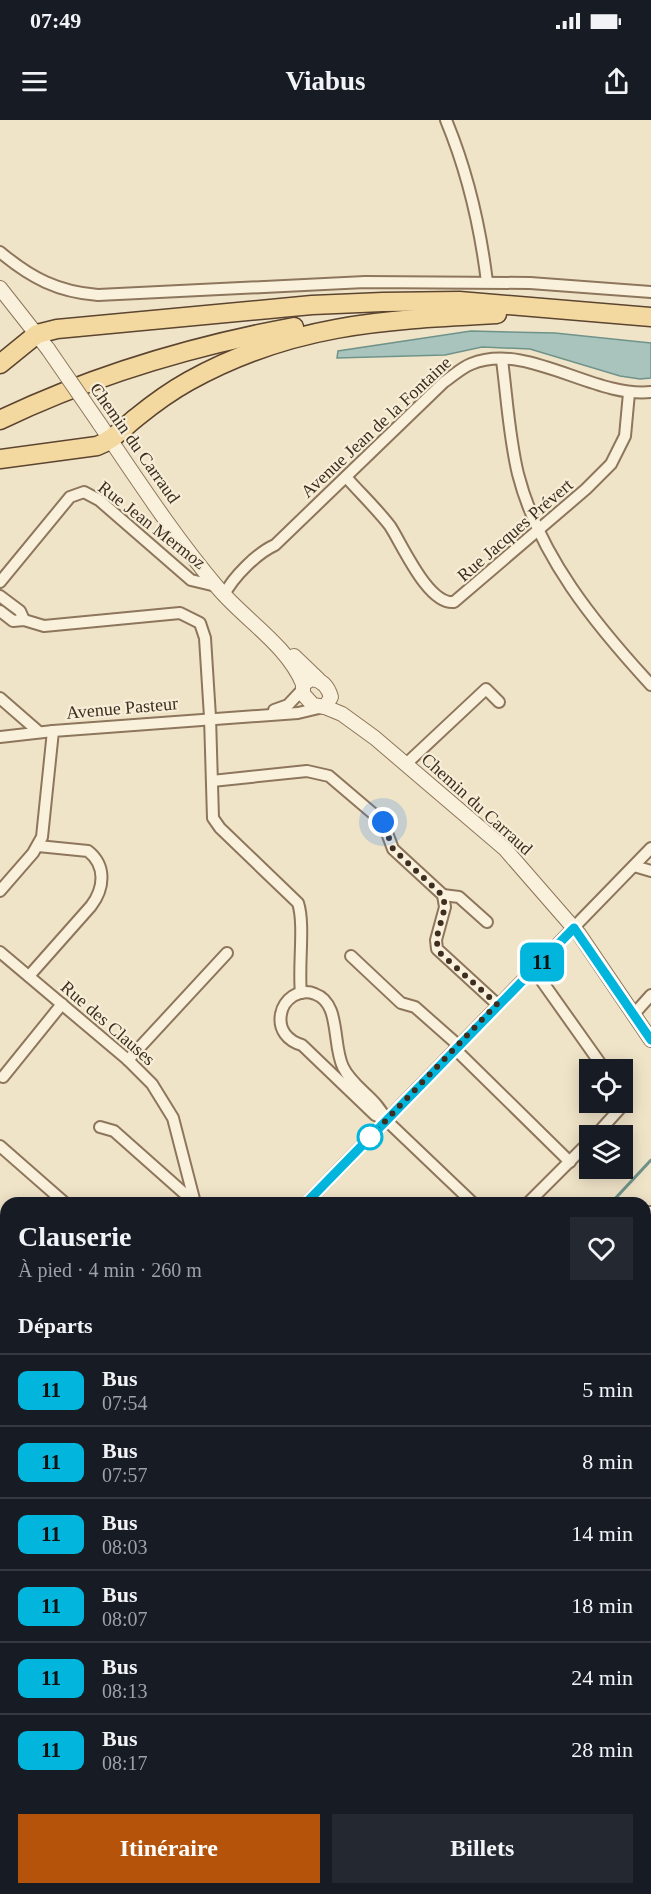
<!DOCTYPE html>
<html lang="fr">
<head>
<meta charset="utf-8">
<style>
  :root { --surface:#171b24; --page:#242831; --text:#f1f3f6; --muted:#9ea1a6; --line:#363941; --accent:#b45309 }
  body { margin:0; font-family:Georgia,serif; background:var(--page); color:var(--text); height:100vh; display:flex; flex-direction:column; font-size:22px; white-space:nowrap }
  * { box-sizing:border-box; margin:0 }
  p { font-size:20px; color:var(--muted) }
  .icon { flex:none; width:33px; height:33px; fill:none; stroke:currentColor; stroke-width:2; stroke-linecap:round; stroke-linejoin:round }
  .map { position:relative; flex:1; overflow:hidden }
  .sheet { position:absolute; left:0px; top:1077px; width:651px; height:698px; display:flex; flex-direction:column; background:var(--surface); border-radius:18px 18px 0 0; box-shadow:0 3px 15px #0003 }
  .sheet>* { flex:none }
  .badge { padding:0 12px; border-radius:9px; font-size:21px; line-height:39px }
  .fabs { position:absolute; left:579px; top:939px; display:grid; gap:12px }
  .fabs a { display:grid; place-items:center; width:54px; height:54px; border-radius:0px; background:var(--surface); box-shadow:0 3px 15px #0003; font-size:30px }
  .you { position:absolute; width:30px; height:30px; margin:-15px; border:4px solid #fff; border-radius:50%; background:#1a73e8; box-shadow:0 0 0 9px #1a73e833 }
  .map>.badge { position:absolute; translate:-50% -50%; box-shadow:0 0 0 3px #fff }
  h2 { padding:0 18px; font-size:22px; line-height:54px }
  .round { display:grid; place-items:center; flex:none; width:63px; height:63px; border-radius:0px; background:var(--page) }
  .head { display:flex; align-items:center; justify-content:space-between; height:102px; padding:0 18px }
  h1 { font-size:28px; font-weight:700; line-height:45px }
  .cta { display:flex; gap:12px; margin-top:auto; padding:12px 18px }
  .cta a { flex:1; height:69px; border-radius:0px; background:var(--accent); color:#fff; font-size:24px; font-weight:700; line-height:69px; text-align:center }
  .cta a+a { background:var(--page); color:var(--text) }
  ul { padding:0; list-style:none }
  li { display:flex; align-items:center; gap:18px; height:72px; padding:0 18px; border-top:2px solid var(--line) }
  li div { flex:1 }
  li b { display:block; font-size:22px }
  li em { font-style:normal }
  li .badge { min-width:66px; font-weight:700; text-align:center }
  .status { display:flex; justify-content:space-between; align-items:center; height:42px; padding:0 30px; background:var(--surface); direction:ltr }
  .status svg { height:16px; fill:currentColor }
  header { display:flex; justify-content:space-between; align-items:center; height:78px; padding:0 18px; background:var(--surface); font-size:27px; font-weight:700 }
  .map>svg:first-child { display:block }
</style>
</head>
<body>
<div class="status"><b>07:49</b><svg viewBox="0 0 49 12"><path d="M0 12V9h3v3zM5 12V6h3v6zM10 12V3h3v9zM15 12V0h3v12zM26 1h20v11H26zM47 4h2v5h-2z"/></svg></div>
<header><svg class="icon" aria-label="menu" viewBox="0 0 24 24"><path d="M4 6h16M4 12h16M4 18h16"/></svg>Viabus<svg class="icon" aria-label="share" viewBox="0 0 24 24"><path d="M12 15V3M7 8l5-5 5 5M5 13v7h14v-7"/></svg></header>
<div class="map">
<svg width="651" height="1774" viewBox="0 0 651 1774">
  <rect width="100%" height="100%" fill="#f0e4c8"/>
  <polygon fill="#a9c4bc" stroke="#6f938a" stroke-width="1.5" points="471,211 555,213 651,223 651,258 640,259 620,256 530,229 482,227 445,235 337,238 338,231"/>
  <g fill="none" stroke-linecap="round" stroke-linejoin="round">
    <g stroke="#6f938a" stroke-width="3">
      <polyline points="611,1083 651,1040"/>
      <polyline points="0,1369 6,1372"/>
    </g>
    <g stroke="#8d765c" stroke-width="14">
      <g id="minor">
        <path d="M446 0C468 53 480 105 487 162"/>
        <path d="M0 132C31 158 58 172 98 175L365 162 530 163 651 172"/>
        <path d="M502 240C507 278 509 317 518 354 539 436 595 504 651 565"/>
        <path d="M346 357C360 373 377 389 390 406 402 424 428 485 454 482L586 369 611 344 625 316 629 273"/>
        <polyline points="0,462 70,377 84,372 99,380 191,460 216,466"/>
        <path d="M224 475C233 457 257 433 275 425L444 262C453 256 461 248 471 244 527 221 593 278 651 272"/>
        <polyline points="0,476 20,491 24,500"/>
        <path d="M0 491 13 501 24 500 44 506 180 493 200 503 205 518 210 597 213 698 220 708 298 783C305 804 298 847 301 873"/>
        <polyline points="0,578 39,612"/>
        <polyline points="274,590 288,585 302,570"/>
        <polyline points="0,617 53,611"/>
        <polyline points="406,644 486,569 499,582"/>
        <polyline points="212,661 307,651 329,656 383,702 393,729 443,775 445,787 436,820 437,829 497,884"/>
        <polyline points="634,746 651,751"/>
        <polyline points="0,771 33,733 42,717 53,611 298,593 319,588"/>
        <polyline points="443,775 459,777 487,802"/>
        <polyline points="0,832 128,940 152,964 173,998 195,1083"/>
        <polyline points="351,836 401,883 415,887 458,925"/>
        <polyline points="534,850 605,950"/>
        <path d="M29 856 91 786C104 769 107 746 88 731L38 726"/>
        <polyline points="634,894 651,875"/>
        <polyline points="455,929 570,1042"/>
        <polyline points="128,940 227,833"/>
        <polyline points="3,957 62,884"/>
        <path d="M386 1000C377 978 353 968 343 947 332 925 341 883 315 874 308 871 300 872 293 876 287 880 282 887 281 894 278 910 288 921 302 925L375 995 386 1000 473 1083"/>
        <polyline points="100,1007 114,1011 194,1082"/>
        <polyline points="595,1016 624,984 622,971"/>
        <polyline points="0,1026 65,1083"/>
        <polyline points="306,1083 651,728"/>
        <polyline points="528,1083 590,1021"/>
        <polyline points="645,1092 651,1092"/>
        <polyline points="645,1208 651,1209"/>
        <polyline points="645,1346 651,1344"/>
        <polyline points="0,1416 6,1418"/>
        <polyline points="645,1454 651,1456"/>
        <polyline points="0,1490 6,1488"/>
        <polyline points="645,1685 651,1688"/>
        <polyline points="645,1721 651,1724"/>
        <polyline points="314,1768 314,1774"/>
        <polyline points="81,1774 85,1768"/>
      </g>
    </g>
    <g stroke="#8d765c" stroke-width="16">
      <g id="tertiary">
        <polyline points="0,168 48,229"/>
        <path d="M99 303C137 359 174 416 218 468 245 500 287 525 303 564"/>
        <polyline points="294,536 318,559"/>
        <path d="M312 559C322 560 328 567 331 577L325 587 313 585 303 574V564Z"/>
        <polyline points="325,587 342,594 375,618 505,729 579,814 651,920"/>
        <polyline points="0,1323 6,1325"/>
        <polyline points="645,1537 651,1539"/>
      </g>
    </g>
    <g stroke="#5b4430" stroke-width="21">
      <g id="primary">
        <polyline points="0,244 37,214 57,209 312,185 383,182 459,181 651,197"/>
        <path d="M0 300C94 255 192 226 294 207"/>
        <path d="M0 339 97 326C113 320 123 308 137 297 153 284 171 271 189 261 292 204 383 200 497 194"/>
      </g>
    </g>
    <use href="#minor" stroke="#faf1dc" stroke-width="10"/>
    <use href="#tertiary" stroke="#faf1dc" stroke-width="14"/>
    <use href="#primary" stroke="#f3d9a0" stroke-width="18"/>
    <g stroke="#3d2e20" stroke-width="5">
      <g id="rail">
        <polyline points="0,1443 6,1445"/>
        <polyline points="645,1697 651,1700"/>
      </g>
    </g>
    <use href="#rail" stroke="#f7eed8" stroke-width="3" stroke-dasharray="9" stroke-linecap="butt"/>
    <g stroke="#8d765c" stroke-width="16" stroke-linecap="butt">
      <polyline id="tertiary-bridge" points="48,229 99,303"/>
    </g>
    <use href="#tertiary-bridge" stroke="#faf1dc" stroke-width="14"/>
  </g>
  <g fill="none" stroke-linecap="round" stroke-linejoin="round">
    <g stroke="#fff" stroke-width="14">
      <polyline id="line" points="306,1083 574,808 651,920"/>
    </g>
    <use href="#line" stroke="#02b5dd" stroke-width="9"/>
    <polyline stroke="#3d2e20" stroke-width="6" stroke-dasharray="0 10.8" points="370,1017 497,884 440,833 436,820 445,787 443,776 393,729 383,702"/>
  </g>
  <circle fill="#fff" stroke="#02b5dd" stroke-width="3" cx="370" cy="1017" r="12"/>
  <g text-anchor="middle" stroke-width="4.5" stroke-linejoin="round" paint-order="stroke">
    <g font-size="18" fill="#3d2e20" stroke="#f7eed8">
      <text transform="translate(376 307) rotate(-43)" y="6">Avenue Jean de la Fontaine</text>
      <text transform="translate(135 323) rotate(55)" y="6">Chemin du Carraud</text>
      <text transform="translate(152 405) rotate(38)" y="6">Rue Jean Mermoz</text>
      <text transform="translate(515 410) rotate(-41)" y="6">Rue Jacques Prévert</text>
      <text transform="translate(122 588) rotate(-5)" y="6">Avenue Pasteur</text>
      <text transform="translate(477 684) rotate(42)" y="6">Chemin du Carraud</text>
      <text transform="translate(108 903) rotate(41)" y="6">Rue des Clauses</text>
    </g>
  </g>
</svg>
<div class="fabs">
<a><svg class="icon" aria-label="locate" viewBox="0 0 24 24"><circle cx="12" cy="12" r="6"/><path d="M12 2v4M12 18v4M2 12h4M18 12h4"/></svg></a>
<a><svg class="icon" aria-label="layers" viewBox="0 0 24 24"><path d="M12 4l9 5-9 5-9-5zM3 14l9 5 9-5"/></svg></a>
</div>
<div class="you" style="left:383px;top:702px"></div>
<b class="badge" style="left:542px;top:842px;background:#02b5dd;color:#111">11</b>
<section class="sheet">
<div class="head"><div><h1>Clauserie</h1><p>À pied · 4 min · 260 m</p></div><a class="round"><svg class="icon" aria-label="heart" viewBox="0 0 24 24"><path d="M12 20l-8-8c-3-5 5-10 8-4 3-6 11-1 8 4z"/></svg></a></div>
<h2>Départs</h2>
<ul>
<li><span class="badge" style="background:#02b5dd;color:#111">11</span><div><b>Bus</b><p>07:54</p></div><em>5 min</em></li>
<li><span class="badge" style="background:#02b5dd;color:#111">11</span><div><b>Bus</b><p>07:57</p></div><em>8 min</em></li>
<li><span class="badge" style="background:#02b5dd;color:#111">11</span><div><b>Bus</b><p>08:03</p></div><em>14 min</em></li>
<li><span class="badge" style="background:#02b5dd;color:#111">11</span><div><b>Bus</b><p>08:07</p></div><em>18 min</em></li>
<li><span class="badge" style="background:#02b5dd;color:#111">11</span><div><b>Bus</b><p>08:13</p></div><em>24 min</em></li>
<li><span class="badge" style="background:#02b5dd;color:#111">11</span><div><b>Bus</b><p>08:17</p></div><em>28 min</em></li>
</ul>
<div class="cta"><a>Itinéraire</a><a>Billets</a></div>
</section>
</div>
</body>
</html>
